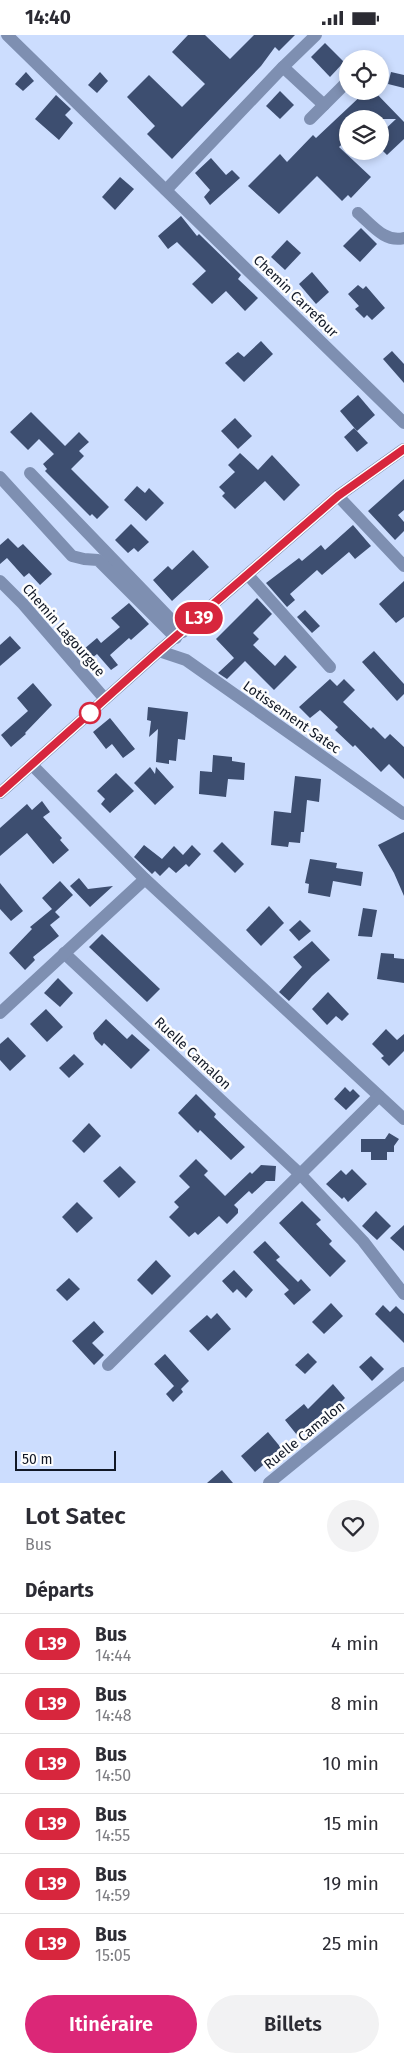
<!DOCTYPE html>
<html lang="fr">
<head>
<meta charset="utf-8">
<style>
  :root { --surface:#fff; --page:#f2f2f3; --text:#2b2b33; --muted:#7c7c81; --line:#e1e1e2; --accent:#db2777 }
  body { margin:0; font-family:"Fira Sans",sans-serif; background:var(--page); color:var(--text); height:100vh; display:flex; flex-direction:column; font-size:19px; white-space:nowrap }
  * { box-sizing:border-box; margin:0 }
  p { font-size:16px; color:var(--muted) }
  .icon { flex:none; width:28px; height:28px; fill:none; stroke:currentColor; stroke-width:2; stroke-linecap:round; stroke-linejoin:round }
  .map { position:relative; height:1448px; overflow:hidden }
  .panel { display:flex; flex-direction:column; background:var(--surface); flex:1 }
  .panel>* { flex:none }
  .badge { padding:0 10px; border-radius:16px; font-size:18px; line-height:32px }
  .fabs { position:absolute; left:339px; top:15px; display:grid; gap:10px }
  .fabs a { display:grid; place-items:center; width:50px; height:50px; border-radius:50%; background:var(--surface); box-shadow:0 2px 8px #0003; font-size:25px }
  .scale { position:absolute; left:15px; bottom:12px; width:101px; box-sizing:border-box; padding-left:5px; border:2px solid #111826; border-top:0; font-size:14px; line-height:18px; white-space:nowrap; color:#111826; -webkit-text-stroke:4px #fdfdfd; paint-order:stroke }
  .map>.badge { position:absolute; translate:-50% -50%; box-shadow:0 0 0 2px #fff }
  h2 { padding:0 25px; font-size:19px; line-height:45px }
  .round { display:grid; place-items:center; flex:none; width:52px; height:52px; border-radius:26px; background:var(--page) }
  .overview { display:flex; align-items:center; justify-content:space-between; height:85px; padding:0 25px }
  h1 { font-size:24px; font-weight:600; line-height:38px }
  .button { display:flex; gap:10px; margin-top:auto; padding:10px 25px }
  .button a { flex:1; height:58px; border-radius:30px; background:var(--accent); color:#fff; font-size:20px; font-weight:600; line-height:58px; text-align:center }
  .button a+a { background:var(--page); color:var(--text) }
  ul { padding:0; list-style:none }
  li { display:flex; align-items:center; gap:15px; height:60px; padding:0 25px; border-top:1px solid var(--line) }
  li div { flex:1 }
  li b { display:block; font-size:19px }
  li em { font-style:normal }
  li .badge { min-width:55px; font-weight:700; text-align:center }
  .status { display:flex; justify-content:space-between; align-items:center; height:35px; padding:0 25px; background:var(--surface); direction:ltr }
  .status svg { height:14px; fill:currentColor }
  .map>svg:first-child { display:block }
</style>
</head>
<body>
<div class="status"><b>14:40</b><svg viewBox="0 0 49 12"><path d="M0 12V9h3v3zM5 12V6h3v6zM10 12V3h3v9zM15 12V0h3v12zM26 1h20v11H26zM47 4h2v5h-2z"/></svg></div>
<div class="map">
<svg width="404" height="1448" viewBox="0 0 404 1448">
  <rect width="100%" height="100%" fill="#ccddfe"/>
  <g fill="#3d4e70">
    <polygon points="188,0 205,0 230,24 254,0 295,0 279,16 275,12 261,31 172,124 147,99 155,91 127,62 149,40 182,72 205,49 172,17"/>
    <polygon points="325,8 344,27 330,42 311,22"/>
    <polygon points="26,37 34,46 23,56 15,49"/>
    <polygon points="100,37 108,46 97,58 88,50"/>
    <polygon points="391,37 404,40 404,53 388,49"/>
    <polygon points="280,56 294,70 280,84 266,71"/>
    <polygon points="366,56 374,56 404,87 404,104 387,120 380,113 380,99 396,84 348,84 348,104 339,112 371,142 351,163 348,160 342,166 317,141 279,179 248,151 280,119 287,127 313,100 316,103"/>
    <polygon points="56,60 71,74 65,80 73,88 59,105 35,84"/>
    <polygon points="211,123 226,140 232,135 240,143 210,170 204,162 210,155 195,138"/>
    <polygon points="120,142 134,154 115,175 102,162"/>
    <polygon points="181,181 197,201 199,199 241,240 238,244 258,263 245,276 226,256 212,269 192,249 206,236 177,207 168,214 158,201"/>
    <polygon points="361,193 377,209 360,227 343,211"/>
    <polygon points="287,205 301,218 285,235 271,222"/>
    <polygon points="312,237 329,257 316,269 299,249"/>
    <polygon points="358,250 363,254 366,251 385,273 372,285 367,280 364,283 355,274 359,271 348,259"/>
    <polygon points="261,306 273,319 244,347 225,328 238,317 244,322"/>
    <polygon points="392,316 404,329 404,348 383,324"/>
    <polygon points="358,360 375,380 357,396 340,376"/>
    <polygon points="31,377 65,411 79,397 89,407 79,416 84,421 71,434 109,472 97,484 92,479 90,481 45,436 47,434 43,429 54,419 39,404 28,415 10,397"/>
    <polygon points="235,383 252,401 238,414 221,396"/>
    <polygon points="354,393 368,408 357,417 344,402"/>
    <polygon points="240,418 258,435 272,420 300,450 284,466 265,446 235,474 222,461 225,458 219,452 235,437 228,430"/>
    <polygon points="404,444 404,475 398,480 404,487 404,496 395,505 368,476"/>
    <polygon points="137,451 145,458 149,453 164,468 146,486 124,465"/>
    <polygon points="131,489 149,507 138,517 134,513 128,518 115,505"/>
    <polygon points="353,490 371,511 355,524 349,517 322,540 317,535 290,559 295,565 287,572 266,548 299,523 302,526 321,510 325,515"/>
    <polygon points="8,503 18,513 23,509 52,539 40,550 29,538 24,542 7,523 0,529 0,510"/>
    <polygon points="193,515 209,532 172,566 153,545 168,531 172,535"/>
    <polygon points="404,546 404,582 396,588 379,569"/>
    <polygon points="257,563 272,579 253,598 259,604 253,610 275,631 285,620 297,632 274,655 245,626 227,644 218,638 234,623 216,604"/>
    <polygon points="129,568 149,589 131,605 129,603 110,620 118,630 111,635 97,619 92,623 84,614 97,603 101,608 120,592 111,583"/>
    <polygon points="305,575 320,591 312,598 297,582"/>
    <polygon points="10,601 21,613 0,631 0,610"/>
    <polygon points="374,616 404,649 404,659 397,666 362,627"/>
    <polygon points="330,644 337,651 344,644 355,655 343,667 371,694 373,692 385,704 390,699 404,712 404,744 389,729 381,737 355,710 353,712 335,695 338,692 320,675 310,683 299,672"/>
    <polygon points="33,648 52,670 25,698 26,699 11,712 1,700 28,676 17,663"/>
    <polygon points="148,672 188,677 185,705 178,704 176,726 169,725 169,729 156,727 158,694 149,702 151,686 147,685"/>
    <polygon points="110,683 135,714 123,723 112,709 106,714 93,697"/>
    <polygon points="213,720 232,722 232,726 245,728 244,745 228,744 226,762 199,759 200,736 212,737"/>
    <polygon points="150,732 155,739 156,732 174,752 155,770 134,748"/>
    <polygon points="116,738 134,756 110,778 101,769 105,764 97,756"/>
    <polygon points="295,741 321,744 319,767 307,765 304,797 301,797 300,808 289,807 288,812 271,810 274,776 291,778"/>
    <polygon points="42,766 50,777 43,782 62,803 60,805 69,815 53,829 27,798 0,821 0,793 27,769 32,775"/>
    <polygon points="404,797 404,861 394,838 378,810"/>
    <polygon points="222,807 244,829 235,838 213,816"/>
    <polygon points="144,810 162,824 174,811 183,820 192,810 201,819 189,832 186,829 176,838 169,832 160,841 155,836 152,839 134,822"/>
    <polygon points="310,824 337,828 336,833 363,837 361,851 333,846 330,862 308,858 309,849 305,848"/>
    <polygon points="79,843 88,854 113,851 90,872 70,851"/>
    <polygon points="60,846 73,860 55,877 60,882 50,890 59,901 33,922 35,925 25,935 9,918 32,894 30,892 52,874 42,863"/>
    <polygon points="0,848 23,876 11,886 0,874"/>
    <polygon points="269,871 284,888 261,911 246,895"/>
    <polygon points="363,873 377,875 372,902 358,901"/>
    <polygon points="300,885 311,896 299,906 289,895"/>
    <polygon points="102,899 160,954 147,967 89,912"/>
    <polygon points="312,906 330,925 312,941 289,966 279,957 302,932 293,922"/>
    <polygon points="381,918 394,919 394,923 404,924 404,948 377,944"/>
    <polygon points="58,943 73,958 60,972 44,958"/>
    <polygon points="328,957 349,979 342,986 336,981 327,990 312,974"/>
    <polygon points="46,974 63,992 47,1007 30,989"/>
    <polygon points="106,984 127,1004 132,999 150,1015 131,1034 104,1008 102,1011 95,1004 93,998"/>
    <polygon points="386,994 397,1005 404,999 404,1016 389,1031 381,1023 384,1021 372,1009"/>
    <polygon points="8,1002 26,1021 10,1036 0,1025 0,1009"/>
    <polygon points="74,1019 84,1029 69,1043 59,1033"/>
    <polygon points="345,1052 350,1057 353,1054 360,1061 346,1075 334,1064"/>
    <polygon points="196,1059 216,1079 214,1082 245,1112 231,1125 200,1095 198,1098 178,1078"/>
    <polygon points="89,1088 101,1101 84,1118 72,1106"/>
    <polygon points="389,1098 399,1104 394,1111 394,1117 387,1117 387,1125 371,1125 371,1117 361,1117 361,1104 385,1104"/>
    <polygon points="196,1124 208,1136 204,1140 225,1161 250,1137 252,1139 261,1130 276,1131 275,1146 266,1146 252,1159 249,1156 234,1170 238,1174 238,1178 227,1189 219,1181 198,1200 195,1197 189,1202 169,1182 179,1172 174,1167 190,1152 179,1141"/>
    <polygon points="120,1131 136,1147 119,1163 103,1146"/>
    <polygon points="352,1134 367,1149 348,1167 344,1162 342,1164 326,1149 341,1135 346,1140"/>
    <polygon points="302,1166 321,1185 316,1189 332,1206 329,1209 346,1226 330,1242 279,1188"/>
    <polygon points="77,1167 93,1183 77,1198 62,1182"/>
    <polygon points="376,1176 391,1191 377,1205 362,1191"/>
    <polygon points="404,1190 404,1216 390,1203"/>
    <polygon points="265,1206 280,1222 276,1225 298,1247 301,1244 311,1255 294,1270 284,1259 289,1255 253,1217"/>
    <polygon points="156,1225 171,1241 152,1260 137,1245"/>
    <polygon points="234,1235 253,1255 246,1263 237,1254 233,1258 222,1246"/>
    <polygon points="69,1243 80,1254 67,1266 56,1255"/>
    <polygon points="331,1268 343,1281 324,1299 312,1287"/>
    <polygon points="383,1270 390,1277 396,1271 404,1279 404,1308 375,1279"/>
    <polygon points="217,1278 231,1294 208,1316 189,1296 207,1280 211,1284"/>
    <polygon points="94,1286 104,1297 92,1308 104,1320 94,1330 72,1306"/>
    <polygon points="308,1318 317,1327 305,1339 295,1330"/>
    <polygon points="165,1319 189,1346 181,1354 183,1357 173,1367 166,1359 174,1351 154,1329"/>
    <polygon points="371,1321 384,1334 372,1346 359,1332"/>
    <polygon points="333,1349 345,1363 332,1376 329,1373 297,1400 285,1385 304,1369 308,1374"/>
    <polygon points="268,1397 282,1414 255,1437 241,1421"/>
    <polygon points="222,1435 233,1448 207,1448"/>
  </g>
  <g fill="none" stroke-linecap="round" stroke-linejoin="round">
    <g stroke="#7e8fb1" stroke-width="12">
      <polyline points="7,0 404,388"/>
      <polyline points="283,32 324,70"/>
      <polyline points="310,84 348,46"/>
      <polyline points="166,155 283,32 316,0"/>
      <path d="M358 178C372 190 385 208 404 203"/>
      <polyline points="30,438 183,597"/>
      <polyline points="0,442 72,521 84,524 98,525 176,603"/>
      <polyline points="338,461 404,531"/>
      <polyline points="248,540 330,632"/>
      <polyline points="0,546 23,569 105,664"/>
      <polyline points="159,616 186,625 404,779"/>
      <polyline points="32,730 145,844 404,1084"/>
      <polyline points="0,758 159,616 338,461 404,414"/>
      <polyline points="64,918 301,1140 363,1206 404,1259"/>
      <polyline points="0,978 145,844"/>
      <polyline points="108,1330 379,1061"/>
      <polyline points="269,1448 404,1338"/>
    </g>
  </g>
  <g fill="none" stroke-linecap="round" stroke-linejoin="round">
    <g stroke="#fff" stroke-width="11">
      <polyline id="line" points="0,758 159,616 338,461 404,414"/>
    </g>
    <use href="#line" stroke="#d7263d" stroke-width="8"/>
  </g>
  <circle fill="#fff" stroke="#d7263d" stroke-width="2.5" cx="90" cy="678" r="10"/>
  <g text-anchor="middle" stroke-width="5" stroke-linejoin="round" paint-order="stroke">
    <g font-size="14" fill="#111826" stroke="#fdfdfd">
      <text transform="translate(296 261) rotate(44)" y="5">Chemin Carrefour</text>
      <text transform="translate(64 595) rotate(49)" y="5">Chemin Lagourgue</text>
      <text transform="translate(292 682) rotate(35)" y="5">Lotissement Satec</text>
      <text transform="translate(193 1018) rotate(43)" y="5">Ruelle Camalon</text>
      <text transform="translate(304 1400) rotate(-39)" y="5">Ruelle Camalon</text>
    </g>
  </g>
</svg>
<div class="fabs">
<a><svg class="icon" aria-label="locate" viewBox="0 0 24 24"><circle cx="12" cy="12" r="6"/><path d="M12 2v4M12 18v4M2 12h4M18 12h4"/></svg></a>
<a><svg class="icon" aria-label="layers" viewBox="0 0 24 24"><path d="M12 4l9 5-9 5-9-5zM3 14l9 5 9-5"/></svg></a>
</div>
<div class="scale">50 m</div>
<b class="badge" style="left:199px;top:583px;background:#d7263d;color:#fff">L39</b>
</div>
<section class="panel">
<div class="overview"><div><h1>Lot Satec</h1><p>Bus</p></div><a class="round"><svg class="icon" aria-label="heart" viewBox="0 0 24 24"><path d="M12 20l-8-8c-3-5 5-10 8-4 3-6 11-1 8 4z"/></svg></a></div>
<h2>Départs</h2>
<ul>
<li><span class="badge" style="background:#d7263d;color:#fff">L39</span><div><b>Bus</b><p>14:44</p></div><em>4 min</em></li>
<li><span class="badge" style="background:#d7263d;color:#fff">L39</span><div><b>Bus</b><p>14:48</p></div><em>8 min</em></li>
<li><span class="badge" style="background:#d7263d;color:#fff">L39</span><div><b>Bus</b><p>14:50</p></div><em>10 min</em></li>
<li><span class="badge" style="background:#d7263d;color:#fff">L39</span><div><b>Bus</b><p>14:55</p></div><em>15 min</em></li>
<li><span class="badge" style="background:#d7263d;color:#fff">L39</span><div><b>Bus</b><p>14:59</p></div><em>19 min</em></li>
<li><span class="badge" style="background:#d7263d;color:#fff">L39</span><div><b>Bus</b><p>15:05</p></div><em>25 min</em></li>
</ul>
<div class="button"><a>Itinéraire</a><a>Billets</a></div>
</section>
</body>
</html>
